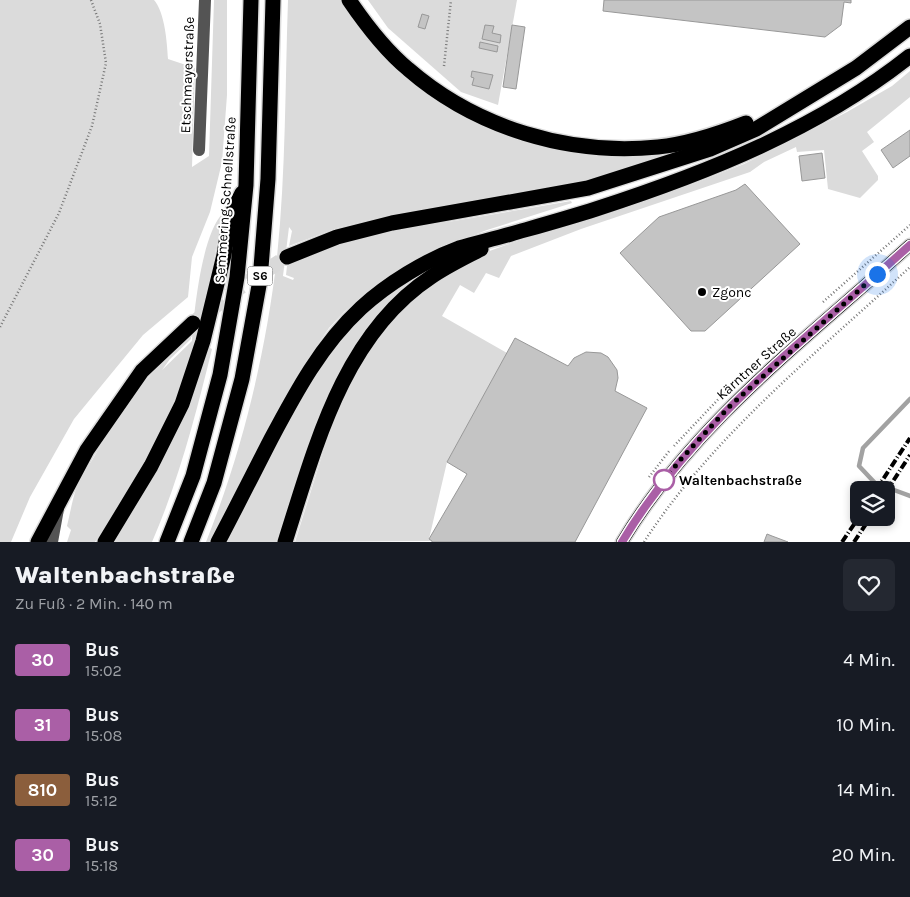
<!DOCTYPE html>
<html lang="de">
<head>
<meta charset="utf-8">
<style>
  :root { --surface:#171b24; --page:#242831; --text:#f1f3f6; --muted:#9ea1a6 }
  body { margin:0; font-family:Karla,sans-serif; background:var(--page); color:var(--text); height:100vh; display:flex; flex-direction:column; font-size:19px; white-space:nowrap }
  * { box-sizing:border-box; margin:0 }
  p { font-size:16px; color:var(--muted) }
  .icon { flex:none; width:28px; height:28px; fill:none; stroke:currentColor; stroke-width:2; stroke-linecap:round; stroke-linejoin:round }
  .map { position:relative; height:542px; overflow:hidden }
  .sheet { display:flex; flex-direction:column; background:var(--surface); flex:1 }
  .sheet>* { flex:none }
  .badge { padding:0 10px; border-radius:4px; font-size:18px; line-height:32px }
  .buttons { position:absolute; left:850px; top:481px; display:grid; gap:10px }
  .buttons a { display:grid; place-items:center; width:45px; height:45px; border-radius:8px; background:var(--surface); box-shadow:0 2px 8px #0003; font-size:25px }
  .you { position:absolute; width:25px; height:25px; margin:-12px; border:4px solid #fff; border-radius:50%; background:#1a73e8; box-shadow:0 0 0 8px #1a73e833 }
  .map>.badge { position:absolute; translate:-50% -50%; box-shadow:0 0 0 2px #fff }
  .round { display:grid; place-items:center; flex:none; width:52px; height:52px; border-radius:8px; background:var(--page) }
  .overview { display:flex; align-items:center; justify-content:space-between; height:85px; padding:0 15px }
  h1 { font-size:24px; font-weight:800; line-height:38px }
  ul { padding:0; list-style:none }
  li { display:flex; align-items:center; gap:15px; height:65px; padding:0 15px }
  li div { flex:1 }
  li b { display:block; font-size:19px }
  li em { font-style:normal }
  li .badge { min-width:55px; font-weight:700; text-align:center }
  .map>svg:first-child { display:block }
</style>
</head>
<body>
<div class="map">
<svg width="910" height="542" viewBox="0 0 910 542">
  <rect width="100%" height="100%" fill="#fff"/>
  <g fill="#dbdbdb">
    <path d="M0 0H154C165 13 167 42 168 59L195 68 192 167 209 156 214 0H227V95L222 162 210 212 192 257 188 297 143 335 74 419 30 497 11 542H0Z"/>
    <path d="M288 0H341L353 19 466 116 500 133 536 143 675 150 676 153 586 180 373 219 337 228 289 246 292 231 289 227 283 276 293 280 294 278 286 275 287 266 341 243 375 233 447 220 448 222 571 201 572 203 487 230 456 242 371 290 345 311 329 328 298 373 209 542H206C242 452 266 353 277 257 286 172 285 85 288 0Z"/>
    <polygon points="368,0 517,0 498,105 461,92 388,28"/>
    <polygon points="910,71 910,97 867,132 874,142 862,151 878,176 878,180 860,198 828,189 824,150 797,152 796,147 764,162 750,172 581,229 511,256 499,278 486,273 474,293 460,285 442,316 507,353 447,462 429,539 432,541 295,542 335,414 354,374 376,341 403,308 445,274 484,253 506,245 693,184 744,164 847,112 892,86"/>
    <path d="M223 213C211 273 201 334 178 391 156 445 127 494 95 542H67L71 530 67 526C70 514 72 501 76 489 80 477 89 466 95 455 122 409 150 370 191 334V339L170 359 162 370 192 341C194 310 202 234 223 213Z"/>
    <path d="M405 285 407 286 380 315 279 542H227C243 510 260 479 276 447 309 385 343 322 405 285Z"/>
    <path d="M208 347 212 349C196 414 179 480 152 542H114L150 484 170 444Z"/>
  </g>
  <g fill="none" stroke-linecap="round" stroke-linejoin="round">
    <g stroke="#a2a2a2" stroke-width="4.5">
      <polyline points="875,483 859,466 863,448 910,399"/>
      <polyline points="894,490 910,496"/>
    </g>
  </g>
  <g fill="#c4c4c4" stroke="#989898">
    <polygon points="604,0 851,0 851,3 844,2 841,25 825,37 603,11"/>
    <polygon points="422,14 429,16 425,29 418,27"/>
    <polygon points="485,25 494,26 492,33 501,35 500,43 482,39"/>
    <polygon points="512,25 525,27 516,89 503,87"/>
    <polygon points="480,42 498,46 497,52 479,48"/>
    <polygon points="472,71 493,75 489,89 472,85 474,78 471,77"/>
    <polygon points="910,130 910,156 893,168 881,150"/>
    <polygon points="822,153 825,178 802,181 799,156"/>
    <polygon points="745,184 800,244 705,331 691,331 620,253 659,217 736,190"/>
    <polygon points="515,338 568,366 574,358 586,352 601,353 608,357 617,370 618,378 615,391 647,408 575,542 432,542 432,541 429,539 467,474 447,462"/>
    <polygon points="767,534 772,536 788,542 764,542"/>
  </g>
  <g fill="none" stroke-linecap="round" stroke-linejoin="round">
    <polyline stroke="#d9d9d9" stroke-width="15" stroke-dasharray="15 8" stroke-linecap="butt" points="193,323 239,288 287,257"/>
    <g stroke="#dbdbdb" stroke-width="15">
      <path id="major" d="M622 542C694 422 808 338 910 245"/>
    </g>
    <g stroke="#dbdbdb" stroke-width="18">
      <g id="highway">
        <path d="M349 0C366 25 385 50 408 69 476 128 569 156 658 147 689 144 718 134 746 123"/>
        <polyline points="287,257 337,237 392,223 588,188 710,149 756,129 856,68 910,27"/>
        <polyline points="38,542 87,450 142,371 193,323"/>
        <polyline points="105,542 151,466 182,404 203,341 224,255 230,217 242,193"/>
        <polyline points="167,542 193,476 220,375 237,277 246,185 251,0"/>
        <polyline points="191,542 214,483 242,379 260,280 268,179 273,0"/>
        <path d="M218 542C236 508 253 474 271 439 296 392 321 345 361 308 387 284 426 260 459 248 476 243 494 239 511 234 539 226 568 218 596 209 707 173 818 129 910 56"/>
        <path d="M285 542C315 448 343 335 431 277 447 266 464 258 481 249"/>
      </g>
    </g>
    <g stroke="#767676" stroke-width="2.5" stroke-dasharray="1 2.5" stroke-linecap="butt">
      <polyline points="444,66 451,0"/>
      <polyline points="823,302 910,225"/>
      <polyline points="0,327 59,213 92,126 106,63 100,24 91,0"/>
      <polyline points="674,446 727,390"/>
      <polyline points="649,477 670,450"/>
      <path d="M644 542C714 434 816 354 910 267"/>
    </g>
    <g stroke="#545454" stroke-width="12">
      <polyline points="199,150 205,0"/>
      <polyline points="52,542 58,509"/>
    </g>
    <use href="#major" stroke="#000" stroke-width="12"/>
    <use href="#highway" stroke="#000" stroke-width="15"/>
    <g stroke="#000" stroke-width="4" stroke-dasharray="8 2.5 1 2.5" stroke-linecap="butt">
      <polyline points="876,490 910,438"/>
      <polyline points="886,492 910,455"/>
      <polyline points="842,542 859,517"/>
      <polyline points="854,542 870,518"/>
    </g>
  </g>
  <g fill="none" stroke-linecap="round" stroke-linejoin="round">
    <g stroke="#fff" stroke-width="11">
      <path id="line" d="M622 542C694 422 808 338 910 245"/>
    </g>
    <use href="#line" stroke="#aa5fa6" stroke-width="8"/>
    <polyline stroke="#000" stroke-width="5" stroke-dasharray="0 9" points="664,480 682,458 730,406 877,274"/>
  </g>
  <circle fill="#000" stroke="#fff" stroke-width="2" cx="702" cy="292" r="5"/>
  <circle fill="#fff" stroke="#aa5fa6" stroke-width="2.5" cx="664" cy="480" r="10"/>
  <g text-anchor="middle" stroke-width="4" stroke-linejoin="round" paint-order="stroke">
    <rect fill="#fff" stroke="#4c4c4c" stroke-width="1" x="247.5" y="266.5" width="25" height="19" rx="4"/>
    <g font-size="12" font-weight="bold" fill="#000">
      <text x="260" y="280">S6</text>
    </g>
    <g font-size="14" fill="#000" stroke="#fff">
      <text transform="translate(187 75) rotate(-88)" y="5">Etschmayerstraße</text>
      <text transform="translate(225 200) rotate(-86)" y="5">Semmering Schnellstraße</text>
      <text transform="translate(756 363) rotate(-42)" y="5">Kärntner Straße</text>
    </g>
    <g font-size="14" fill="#000" stroke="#fff" text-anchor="start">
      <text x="712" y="297">Zgonc</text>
    </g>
    <g font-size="14" font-weight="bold" fill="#000" stroke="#fff" text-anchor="start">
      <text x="679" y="485">Waltenbachstraße</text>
    </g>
  </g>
</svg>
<div class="buttons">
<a><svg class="icon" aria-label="layers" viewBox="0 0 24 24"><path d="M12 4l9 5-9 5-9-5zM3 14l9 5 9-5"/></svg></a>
</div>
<div class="you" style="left:877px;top:274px"></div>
</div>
<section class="sheet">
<div class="overview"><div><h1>Waltenbachstraße</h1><p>Zu Fuß · 2 Min. · 140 m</p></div><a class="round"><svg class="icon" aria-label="heart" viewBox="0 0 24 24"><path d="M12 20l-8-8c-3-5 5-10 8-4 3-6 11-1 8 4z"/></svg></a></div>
<ul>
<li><span class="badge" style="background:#aa5fa6;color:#fff">30</span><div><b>Bus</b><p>15:02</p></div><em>4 Min.</em></li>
<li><span class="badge" style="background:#aa5fa6;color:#fff">31</span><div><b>Bus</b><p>15:08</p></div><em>10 Min.</em></li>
<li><span class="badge" style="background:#8b5e3c;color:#fff">810</span><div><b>Bus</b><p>15:12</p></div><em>14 Min.</em></li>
<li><span class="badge" style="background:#aa5fa6;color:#fff">30</span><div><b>Bus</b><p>15:18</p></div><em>20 Min.</em></li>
</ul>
</section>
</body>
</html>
